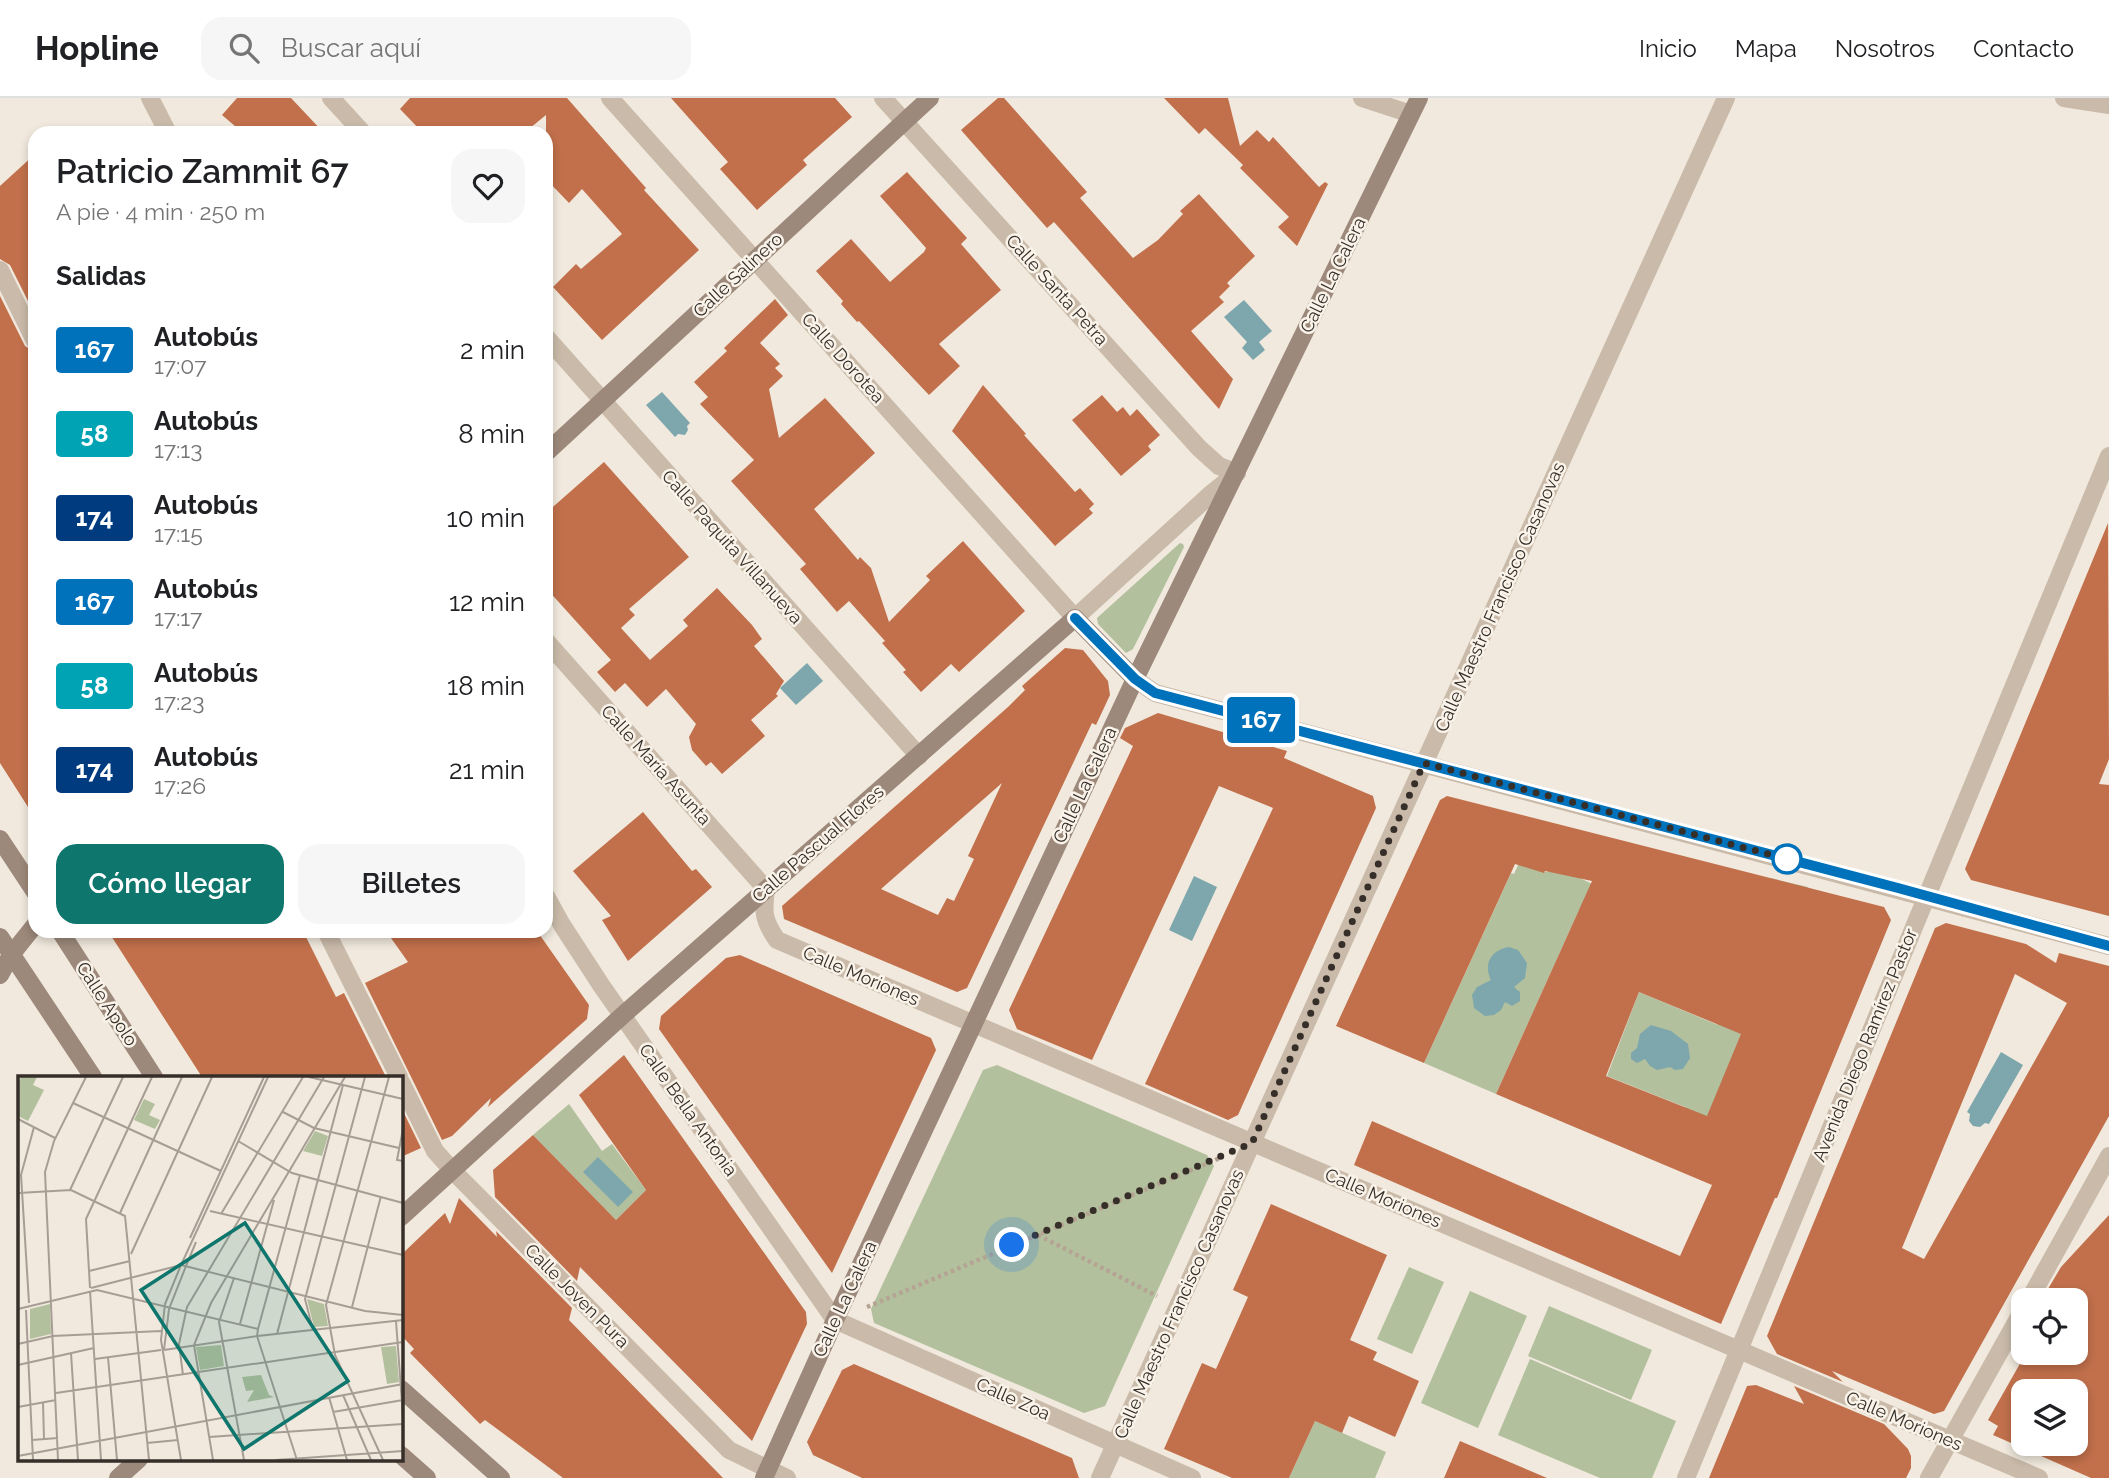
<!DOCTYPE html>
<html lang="es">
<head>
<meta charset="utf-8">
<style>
  :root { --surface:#fff; --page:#f6f6f6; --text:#202124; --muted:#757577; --line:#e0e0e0; --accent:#0f766e }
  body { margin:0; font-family:Raleway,sans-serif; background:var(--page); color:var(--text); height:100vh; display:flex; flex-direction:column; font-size:26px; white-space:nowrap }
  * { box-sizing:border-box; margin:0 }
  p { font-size:23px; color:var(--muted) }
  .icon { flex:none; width:38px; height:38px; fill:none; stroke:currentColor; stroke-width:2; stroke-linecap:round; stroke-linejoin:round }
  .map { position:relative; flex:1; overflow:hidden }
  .panel { position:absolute; left:28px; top:28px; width:525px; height:812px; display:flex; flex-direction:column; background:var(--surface); border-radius:21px; box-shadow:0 4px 10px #0003 }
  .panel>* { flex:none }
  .badge { padding:0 14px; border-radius:5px; font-size:24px; line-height:46px }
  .tools { position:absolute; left:2011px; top:1190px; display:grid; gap:14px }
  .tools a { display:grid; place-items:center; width:77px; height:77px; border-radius:14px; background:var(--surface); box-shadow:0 4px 10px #0003; font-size:35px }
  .you { position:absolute; width:35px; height:35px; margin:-18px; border:5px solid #fff; border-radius:50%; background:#1a73e8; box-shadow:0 0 0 10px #1a73e833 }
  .map>.badge { position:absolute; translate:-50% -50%; box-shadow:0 0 0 4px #fff }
  h2 { padding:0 28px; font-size:26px; line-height:63px }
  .round { display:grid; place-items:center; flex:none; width:74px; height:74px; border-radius:21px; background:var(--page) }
  .summary { display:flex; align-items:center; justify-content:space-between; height:119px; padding:0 28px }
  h1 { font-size:33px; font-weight:600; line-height:52px }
  .cta { display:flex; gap:14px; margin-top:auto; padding:14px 28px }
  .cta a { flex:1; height:80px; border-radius:21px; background:var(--accent); color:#fff; font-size:28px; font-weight:600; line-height:80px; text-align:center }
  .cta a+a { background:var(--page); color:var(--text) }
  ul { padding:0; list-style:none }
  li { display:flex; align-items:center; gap:21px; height:84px; padding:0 28px }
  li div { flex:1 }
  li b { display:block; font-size:26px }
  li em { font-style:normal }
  li .badge { min-width:77px; font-weight:700; text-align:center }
  header { display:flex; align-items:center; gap:42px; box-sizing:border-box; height:98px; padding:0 35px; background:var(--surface); border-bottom:2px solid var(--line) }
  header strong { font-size:33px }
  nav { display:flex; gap:38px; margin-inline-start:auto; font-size:24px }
  .search { width:490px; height:63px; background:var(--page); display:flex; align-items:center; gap:18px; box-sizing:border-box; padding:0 24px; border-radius:21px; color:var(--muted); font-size:26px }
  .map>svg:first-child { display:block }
</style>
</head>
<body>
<header>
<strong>Hopline</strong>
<div class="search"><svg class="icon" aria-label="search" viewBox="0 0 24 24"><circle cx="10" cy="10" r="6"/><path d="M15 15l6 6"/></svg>Buscar aquí</div>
<nav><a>Inicio</a><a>Mapa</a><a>Nosotros</a><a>Contacto</a></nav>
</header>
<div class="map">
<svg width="2109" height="1380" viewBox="0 0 2109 1380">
  <rect width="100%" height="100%" fill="#f1e9dd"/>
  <g fill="#b2c09d">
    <polygon points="1180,445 1183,446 1184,449 1133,551 1126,555 1098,526 1097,520"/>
    <polygon points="1519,765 1544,774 1553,773 1580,780 1594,787 1766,792 1770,780 1808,789 1710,1017 1669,1049 1685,1009 1607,978 1639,894 1718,927 1579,812 1496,996 1424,965 1511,775 1514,776"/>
    <polygon points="997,967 1207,1057 1214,1068 1105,1308 1084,1315 874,1225 871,1211 983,972"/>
    <polygon points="569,1006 602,1053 612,1046 646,1092 616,1122 533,1037"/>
    <polygon points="1409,1169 1444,1184 1412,1256 1377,1241"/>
    <polygon points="1470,1193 1527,1218 1478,1330 1421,1305"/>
    <polygon points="1549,1208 1652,1252 1631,1302 1528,1258"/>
    <polygon points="1530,1261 1676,1323 1652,1380 1600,1380 1498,1337"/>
    <polygon points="1315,1323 1386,1354 1375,1380 1289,1380"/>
  </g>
  <g fill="#7da7ad">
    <polygon points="1244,202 1272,233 1259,244 1265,252 1253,262 1242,250 1247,244 1224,219"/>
    <polygon points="662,294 690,325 687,328 688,332 685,337 678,336 675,339 646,307"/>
    <polygon points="807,565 823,583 796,607 780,590"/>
    <polygon points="1194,778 1217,789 1192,843 1169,832"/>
    <path d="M1509 849 1518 852 1527 865 1525 880 1514 889 1520 894V903L1512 908 1505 904 1501 912 1494 917 1485 918 1474 910 1472 897 1477 889 1491 882C1483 866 1491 852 1509 849Z"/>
    <polygon points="1651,927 1671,933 1688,946 1690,960 1683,971 1675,972 1670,969 1657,972 1650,968 1645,961 1637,965 1631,961 1631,955 1637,950 1640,936"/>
    <polygon points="2001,954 2023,967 1989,1026 1985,1025 1980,1029 1973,1028 1969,1023 1970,1016 1967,1014"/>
    <polygon points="598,1059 633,1094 618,1109 583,1074"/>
  </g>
  <g fill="#c1704b" fill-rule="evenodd">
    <polygon points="237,0 291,0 324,35 243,35 222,17"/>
    <polygon points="410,0 567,0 646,90 644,92 699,152 602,242 553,189 576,166 581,171 622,136 582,91 569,105 546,81 546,17 524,35 423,35 400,11"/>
    <polygon points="671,0 835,0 852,19 803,62 807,67 757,112 720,71 728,64"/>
    <polygon points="998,0 1004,0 1087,94 1080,100 1133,160 1158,142 1183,116 1180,113 1199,96 1255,158 1227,185 1230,188 1219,199 1224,204 1191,233 1233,281 1219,311 1054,124 1047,130 961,32"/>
    <polygon points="1164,0 1228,0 1240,48 1257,32 1269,44 1273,39 1319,89 1325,84 1328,86 1297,148 1278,129 1289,119 1240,70 1243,67 1205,30 1199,36"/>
    <polygon points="35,56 35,217 10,167 0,161 0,88"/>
    <polygon points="907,74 967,140 961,146 1001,192 939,246 960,268 929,297 859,223 857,224 841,206 843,203 816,173 851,141 890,184 924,154 926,150 880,98"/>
    <polygon points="0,198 25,248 35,254 35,720 0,665"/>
    <polygon points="775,201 788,217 760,245 780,266 775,270 783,278 769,291 779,340 825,300 875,355 814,411 858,462 860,459 871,470 889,524 930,482 926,478 963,443 1025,513 959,574 951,566 921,594 903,574 906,572 882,545 885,543 849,503 837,514 800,471 806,466 731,383 754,362 700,306 708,299 694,284 727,253 724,250"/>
    <polygon points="983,287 1026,336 1024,337 1075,394 1080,390 1094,406 1089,411 1093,415 1055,448 952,333"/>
    <polygon points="1102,297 1117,314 1123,309 1130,318 1137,311 1160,337 1148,348 1151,352 1121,378 1072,322"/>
    <polygon points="604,364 689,459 629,511 635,517 621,530 650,562 688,528 683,522 717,490 752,527 762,541 754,548 784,583 776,596 778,598 751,622 765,638 722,676 711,664 706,668 692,652 689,639 696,626 666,591 647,609 625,585 615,594 597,574 611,562 546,490 546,415"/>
    <polygon points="2108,425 2109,661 2099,686 2109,687 2109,818 1971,782 1965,771"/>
    <path d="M1065 550 1083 552 1108 583 1110 597 1096 627 1092 625 967 890 957 894 784 821 782 808 1008 609 1025 592 1022 588ZM1002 685 968 758 974 761 954 803 947 800 938 817 881 791Z"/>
    <polygon points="1158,615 1287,653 1284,660 1373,698 1376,710 1238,1017 1228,1022 1145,986 1273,710 1219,688 1092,962 1017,931 1009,912 1133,648 1120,640 1125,630"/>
    <path d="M1447 698 1884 809 1891 822 1777 1100H1775L1721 1226 1354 1067 1372 1023 1680 1158 1712 1087 1496 996 1592 783 1545 773 1544 775 1515 766 1424 965 1336 928 1440 702ZM1639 894 1741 936 1707 1018 1606 978Z"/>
    <polygon points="643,714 692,773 696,771 712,789 628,863 602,822 611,818 573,773"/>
    <path d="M1946 825 2026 846 2056 865 2059 855 2109 868V1018L1944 1313 1934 1316 1832 1273 1843 1284 1777 1256 1767 1238 1935 830ZM2015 876 2067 905 1924 1161 1902 1150Z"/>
    <polygon points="108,833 303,833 336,899 344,895 386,979 202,979"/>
    <polygon points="386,833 537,833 589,907 587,921 488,1009 491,1000 452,1038 442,1042 365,885 408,864"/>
    <polygon points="740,857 931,940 936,952 832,1175 659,931 661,918 726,860"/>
    <polygon points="624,957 806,1214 807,1226 752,1343 580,1169 577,1183 495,1099 493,1072 533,1037 616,1122 646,1092 579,997"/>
    <polygon points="401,1009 421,1050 401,1059"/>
    <polygon points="459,1100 497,1139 496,1133 572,1210 569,1222 723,1380 563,1380 485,1322 480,1326 410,1255 414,1251 401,1237 401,1157 445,1115 450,1126"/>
    <polygon points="1271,1106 1387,1157 1350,1242 1377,1254 1373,1262 1419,1283 1395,1339 1349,1318 1342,1335 1315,1323 1289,1380 1232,1380 1164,1351 1202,1265 1216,1271 1248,1199 1233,1192"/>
    <path d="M2109 1117V1380H2091L1993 1337 1998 1328 1988 1322 2026 1255H2076V1202H2066L2048 1191 2061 1169ZM2023 1293H2076V1346H2023Z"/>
    <polygon points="854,1266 1072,1360 1079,1380 862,1380 813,1357 807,1344 842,1272"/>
    <polygon points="1756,1287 1804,1306 1794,1288 1884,1326 1908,1351 1911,1358 1911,1370 1906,1380 1709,1380 1747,1288"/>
    <polygon points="1460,1343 1547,1380 1444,1380"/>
  </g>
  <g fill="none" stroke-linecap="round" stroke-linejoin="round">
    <g stroke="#b5a493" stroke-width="4.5" stroke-dasharray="3.5 3.5" stroke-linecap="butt">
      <polyline points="1038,1137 1157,1198"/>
      <polyline points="867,1209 1220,1060"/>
    </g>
    <g stroke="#c9baa9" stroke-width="18">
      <polyline points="150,0 168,35"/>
      <polyline points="331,0 363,35"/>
      <polyline points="610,0 1075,520 1212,395 1237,375"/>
      <polyline points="883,0 1199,350 1219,368 1237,375"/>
      <polyline points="1362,0 1411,16"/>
      <polyline points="2064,0 2109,7"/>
      <polyline points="0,172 35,243"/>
      <polyline points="546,239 919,658"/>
      <path d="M546 543 766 791C763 814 763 822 777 842L2039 1380"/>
      <polyline points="1135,581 1155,595 2109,848"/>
      <polyline points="546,798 562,827 601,887 835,1222 1192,1380"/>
      <polyline points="326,833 399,979"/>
      <polyline points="401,984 435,1053 452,1072 729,1352 787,1380"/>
      <polyline points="2029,1202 2109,1058"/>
      <polyline points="1100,1380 1726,0"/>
      <polyline points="1686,1380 2109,358"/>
      <polyline points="1929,1380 2023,1212"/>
    </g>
    <g stroke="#9c897b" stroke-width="18">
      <polyline points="546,355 930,0"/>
      <polyline points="0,741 35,794"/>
      <polyline points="60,833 154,979"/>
      <polyline points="0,839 93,979"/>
      <polyline points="0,877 11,857 35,827"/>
      <polyline points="401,1119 623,917 1075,520 1135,581"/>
      <polyline points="401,1291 501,1380"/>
      <polyline points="401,1357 427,1380"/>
      <polyline points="118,1380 139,1361"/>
      <polyline points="764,1380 835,1222 1135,581 1419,0"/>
    </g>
  </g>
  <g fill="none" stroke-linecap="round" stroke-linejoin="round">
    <g stroke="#fff" stroke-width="16">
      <polyline id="line" points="1075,520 1135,581 1155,595 1898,790 2109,848"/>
    </g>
    <use href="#line" stroke="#0072bc" stroke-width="10"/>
    <polyline stroke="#362e29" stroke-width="7" stroke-dasharray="0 12.6" points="1012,1147 1252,1045 1424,665 1787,761"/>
  </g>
  <circle fill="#fff" stroke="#0072bc" stroke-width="3.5" cx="1787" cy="761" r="14"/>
  <g text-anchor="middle" stroke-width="5" stroke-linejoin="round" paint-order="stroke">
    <g font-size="18" fill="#362e29" stroke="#f9f3e9">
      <text transform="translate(738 177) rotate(-43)" y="6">Calle Salinero</text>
      <text transform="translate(1333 177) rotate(-64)" y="6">Calle La Calera</text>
      <text transform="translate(1057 192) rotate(48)" y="6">Calle Santa Petra</text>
      <text transform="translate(843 260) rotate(48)" y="6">Calle Dorotea</text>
      <text transform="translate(732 449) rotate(48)" y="6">Calle Paquita Villanueva</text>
      <text transform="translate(1500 499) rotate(-66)" y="6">Calle Maestro Francisco Casanovas</text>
      <text transform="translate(656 667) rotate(48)" y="6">Calle María Asunta</text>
      <text transform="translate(1085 687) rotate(-65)" y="6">Calle La Calera</text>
      <text transform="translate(818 746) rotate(-41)" y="6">Calle Pascual Flores</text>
      <text transform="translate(861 878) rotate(23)" y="6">Calle Moriones</text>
      <text transform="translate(107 906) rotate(57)" y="6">Calle Apolo</text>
      <text transform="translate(1865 947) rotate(-68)" y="6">Avenida Diego Ramírez Pastor</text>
      <text transform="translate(688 1012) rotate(55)" y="6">Calle Bella Antonia</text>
      <text transform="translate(1383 1100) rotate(23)" y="6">Calle Moriones</text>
      <text transform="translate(577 1198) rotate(45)" y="6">Calle Joven Pura</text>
      <text transform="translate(845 1201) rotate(-65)" y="6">Calle La Calera</text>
      <text transform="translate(1179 1206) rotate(-66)" y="6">Calle Maestro Francisco Casanovas</text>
      <text transform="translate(1013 1301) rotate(24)" y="6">Calle Zoa</text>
      <text transform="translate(1904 1323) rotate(23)" y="6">Calle Moriones</text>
    </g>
  </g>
  <g transform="translate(18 978)">
    <rect width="385" height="385" fill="#f1e9dd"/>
    <path d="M19 1 15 9 26 14 10 45 0 40V8L3 1ZM126 23 137 28 131 39 142 44 137 53 116 44ZM297 55 310 60 304 80 285 75ZM289 223 306 228 310 250 296 251ZM32 228 33 258 12 263V233ZM203 269 206 290 182 294 178 271ZM378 270 381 306 369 308 363 271ZM243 299 251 319 256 321 229 326 236 314 228 315 224 301Z" fill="#b2c09d"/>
    <path fill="none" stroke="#a69e95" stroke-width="2" d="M291 1 385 23M55 27 203 95M265 36 296 52 381 72M0 43 37 62M385 53 379 84 385 85M220 65 274 97 385 127M52 114 105 1M0 117 53 114 107 140 131 384M192 135 385 179M102 137 164 1M203 138 285 1M172 162 246 1M113 178 194 1M163 189 147 228 143 264 163 384M163 189 250 1M168 190 178 166M71 195 112 185M216 202 201 246 226 384M72 212 68 143 134 1M73 212 163 189 347 235 385 239M72 215 83 384M11 227 3 99 16 51M334 231 363 120M0 233 79 214 240 253 239 260 385 244M8 234 15 384M378 245 385 341M222 248 256 124M240 253 282 99M295 254 287 223 347 1M259 258 325 9M0 268 35 260 143 255M146 274 239 260 279 384M146 274 151 233 168 190M53 277 60 384M90 281 99 384M77 283 143 274M0 289 76 272M165 299 161 268 169 231 306 1M38 317 385 266M325 319 353 384M311 321 329 384M25 327 26 363M0 331 38 324M315 336 385 324M191 361 385 348M14 364 40 362M129 367 160 364M0 380 385 308M40 384 27 96 36 65 68 1M195 384 176 269 193 227 327 1M258 384 385 375M365 384 317 279 308 229 371 1"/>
    <path fill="#0f766e" fill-opacity="0.15" stroke="#0f766e" stroke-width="3.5" d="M227 147 330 305 226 373 123 214Z"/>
    <rect width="385" height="385" fill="none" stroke="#362e29" stroke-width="3.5"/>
  </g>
</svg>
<div class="tools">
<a><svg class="icon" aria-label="locate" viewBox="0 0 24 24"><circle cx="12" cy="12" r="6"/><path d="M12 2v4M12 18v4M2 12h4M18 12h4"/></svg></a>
<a><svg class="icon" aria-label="layers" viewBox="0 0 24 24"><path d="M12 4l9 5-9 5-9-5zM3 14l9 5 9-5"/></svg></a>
</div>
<div class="you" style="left:1012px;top:1147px"></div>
<b class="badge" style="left:1261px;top:622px;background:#0072bc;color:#fff">167</b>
<section class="panel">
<div class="summary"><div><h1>Patricio Zammit 67</h1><p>A pie · 4 min · 250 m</p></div><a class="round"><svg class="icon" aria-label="heart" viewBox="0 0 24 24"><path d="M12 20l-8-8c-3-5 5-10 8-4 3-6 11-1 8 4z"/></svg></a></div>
<h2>Salidas</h2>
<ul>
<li><span class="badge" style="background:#0072bc;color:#fff">167</span><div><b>Autobús</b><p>17:07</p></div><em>2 min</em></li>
<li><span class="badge" style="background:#00a3b4;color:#fff">58</span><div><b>Autobús</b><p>17:13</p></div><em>8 min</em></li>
<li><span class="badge" style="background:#003b80;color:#fff">174</span><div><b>Autobús</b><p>17:15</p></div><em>10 min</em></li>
<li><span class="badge" style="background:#0072bc;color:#fff">167</span><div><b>Autobús</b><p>17:17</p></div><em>12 min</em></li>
<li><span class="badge" style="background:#00a3b4;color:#fff">58</span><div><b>Autobús</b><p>17:23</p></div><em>18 min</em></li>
<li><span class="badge" style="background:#003b80;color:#fff">174</span><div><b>Autobús</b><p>17:26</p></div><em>21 min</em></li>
</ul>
<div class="cta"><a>Cómo llegar</a><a>Billetes</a></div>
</section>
</div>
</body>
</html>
